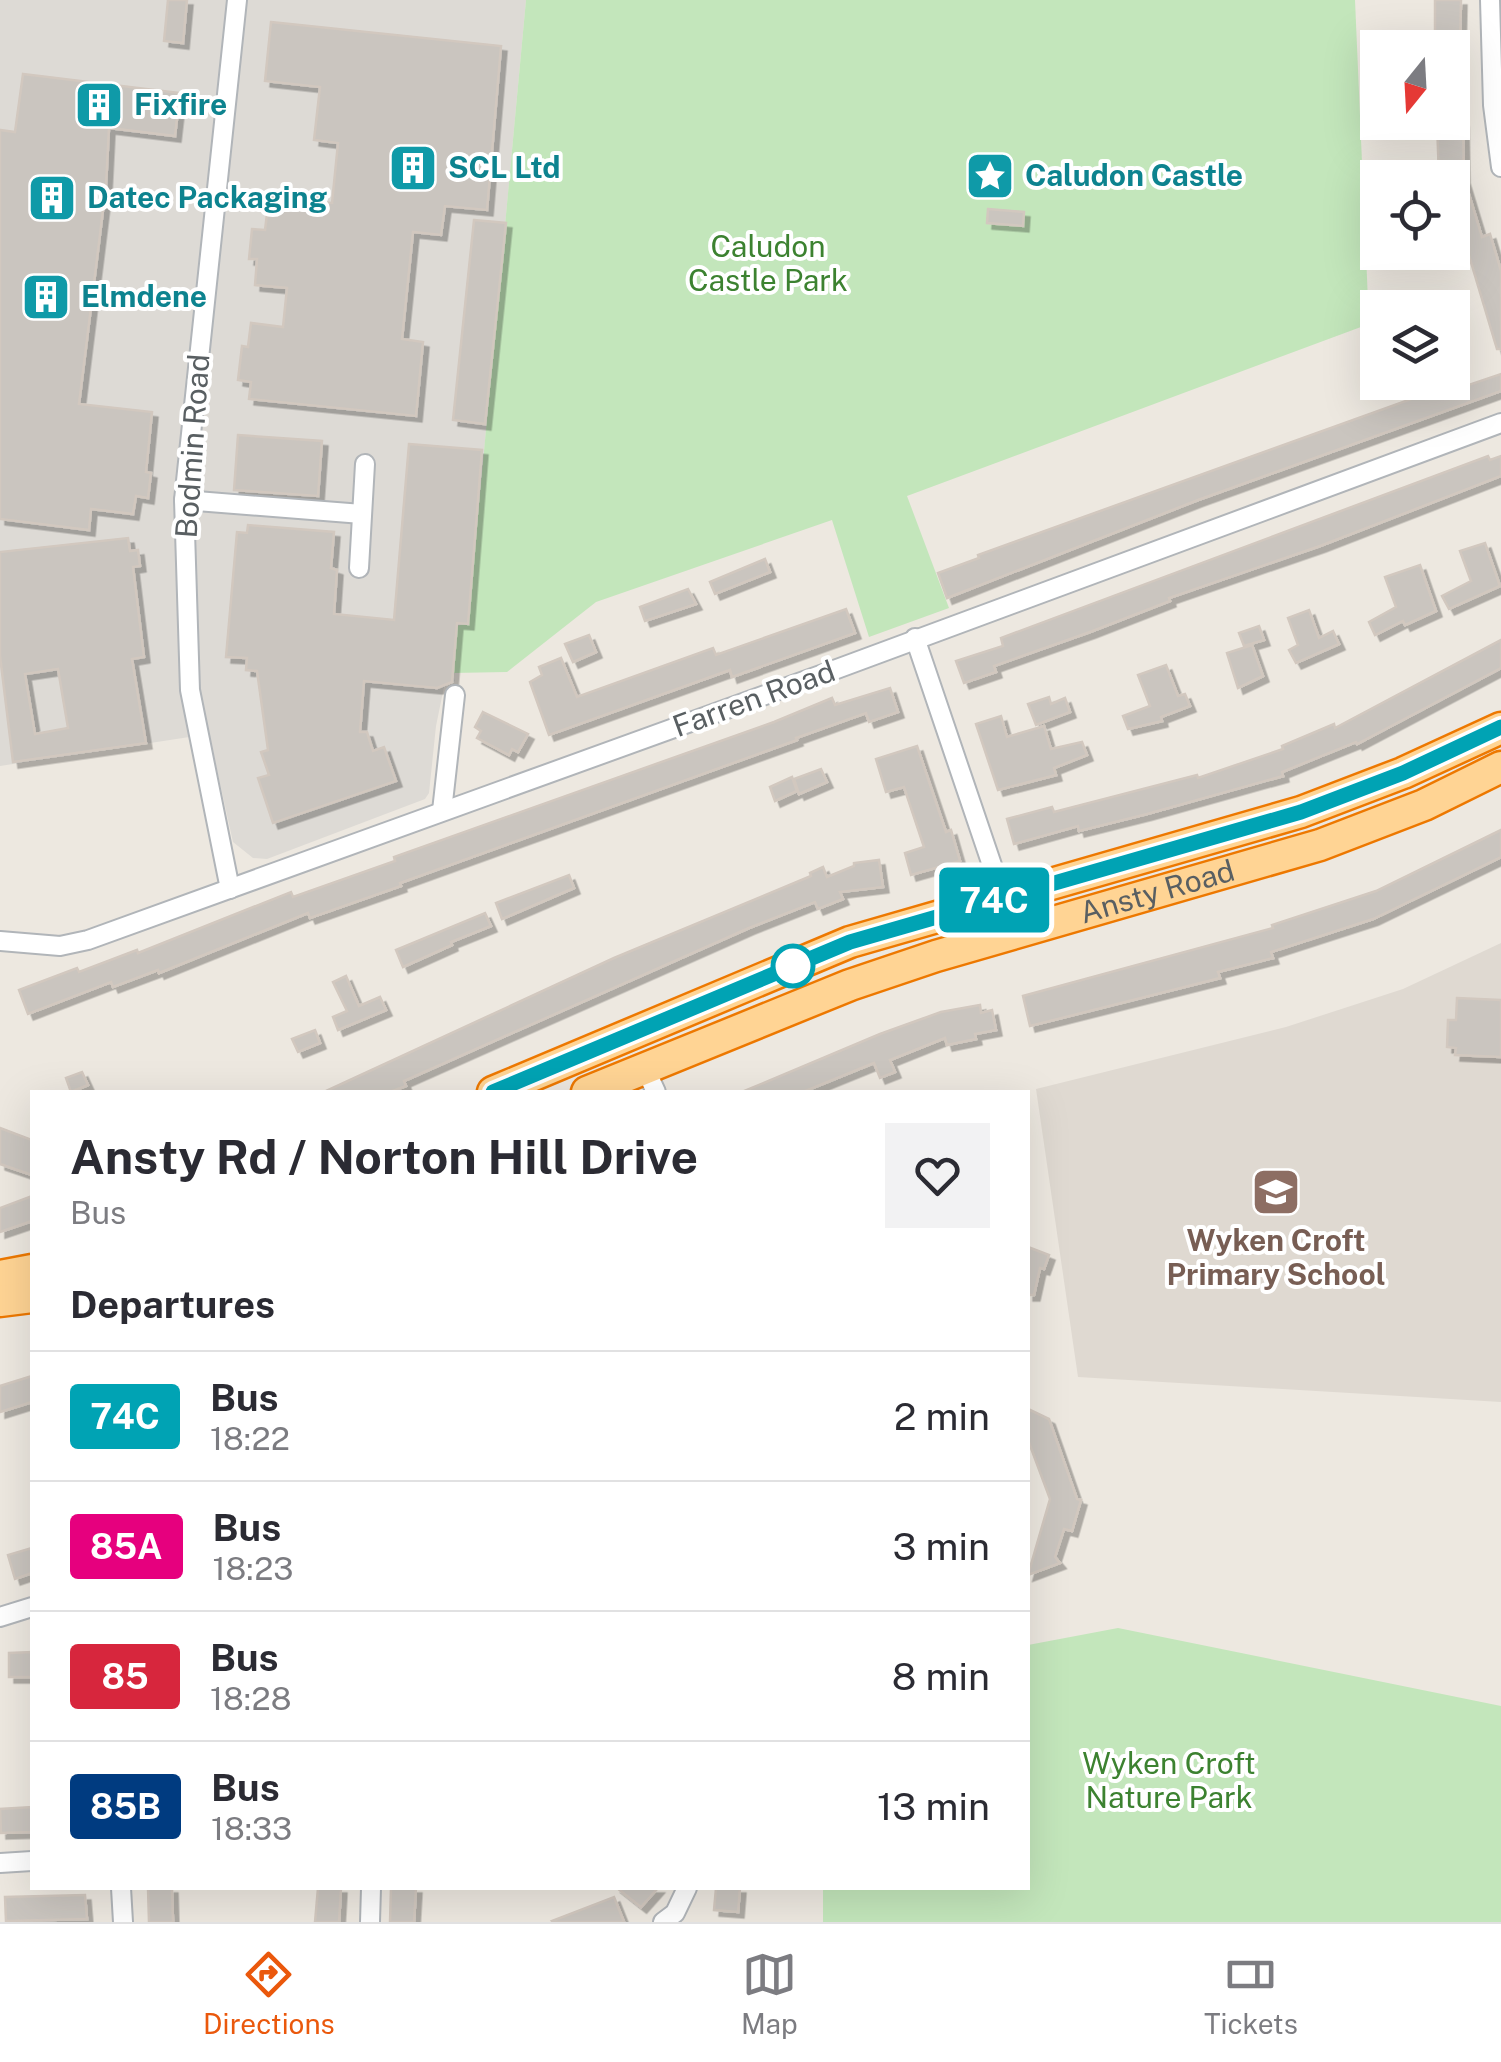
<!DOCTYPE html>
<html lang="en">
<head>
<meta charset="utf-8">
<style>
  :root { --surface:#fff; --page:#f2f2f3; --text:#2b2b33; --muted:#7c7c81; --line:#e1e1e2; --accent:#ea580c }
  body { margin:0; font-family:"Public Sans",sans-serif; background:var(--page); color:var(--text); height:100vh; display:flex; flex-direction:column; font-size:38px; white-space:nowrap }
  * { box-sizing:border-box; margin:0 }
  p { font-size:32px; color:var(--muted) }
  .icon { flex:none; width:55px; height:55px; fill:none; stroke:currentColor; stroke-width:2; stroke-linecap:round; stroke-linejoin:round }
  .map { position:relative; flex:1; overflow:hidden }
  .sheet { position:absolute; left:30px; top:1090px; width:1000px; height:800px; display:flex; flex-direction:column; background:var(--surface); border-radius:0px; box-shadow:0 10px 40px #0002 }
  .sheet>* { flex:none }
  .badge { padding:0 20px; border-radius:8px; font-size:35px; line-height:65px }
  .needle { width:65px; rotate:198deg }
  .fabs { position:absolute; left:1360px; top:30px; display:grid; gap:20px }
  .fabs a { display:grid; place-items:center; width:110px; height:110px; border-radius:0px; background:var(--surface); box-shadow:0 10px 40px #0002; font-size:50px }
  .map>.badge { position:absolute; translate:-50% -50%; box-shadow:0 0 0 5px #fff }
  h2 { padding:0 40px; font-size:38px; line-height:90px }
  .round { display:grid; place-items:center; flex:none; width:105px; height:105px; border-radius:0px; background:var(--page) }
  .headline { display:flex; align-items:center; justify-content:space-between; height:170px; padding:0 40px }
  h1 { font-size:48px; font-weight:700; line-height:75px }
  ul { padding:0; list-style:none }
  li { display:flex; align-items:center; gap:30px; height:130px; padding:0 40px; border-top:2px solid var(--line) }
  li div { flex:1 }
  li b { display:block; font-size:38px }
  li em { font-style:normal }
  li .badge { min-width:110px; font-weight:700; text-align:center }
  .tabs { display:flex; justify-content:space-around; align-items:center; height:140px; border-top:2px solid var(--line); background:var(--surface); font-size:28px; color:var(--muted) }
  .tabs a { display:grid; justify-items:center; gap:5px }
  .tabs .active { color:var(--accent) }
  .map>svg:first-child { display:block }
</style>
</head>
<body>
<div class="map">
<svg width="1501" height="1922" viewBox="0 0 1501 1922">
  <defs>
    <filter id="shadow"><feDropShadow dx="5.5" dy="5.5" stdDeviation="0" flood-color="#0004"/></filter>
  </defs>
  <rect width="100%" height="100%" fill="#ede8e0"/>
  <polygon fill="#dddad5" points="0,0 526,0 468,624 452,673 455,681 444,687 436,726 429,793 425,799 267,859 253,858 233,842 209,734 0,766"/>
  <polygon fill="#dfd9d1" points="1501,943 1501,1402 1078,1377 1036,1089 1286,1027 1403,989"/>
  <g fill="#c3e6bb">
    <polygon points="526,0 1355,0 1369,324 907,496 949,608 869,637 832,520 596,602 507,672 452,673 457,626 468,623"/>
    <polygon points="1118,1628 1501,1706 1501,1922 823,1922 823,1888 1028,1888 1028,1645"/>
  </g>
  <g fill="#cac5bf" stroke="#d2c8bf" stroke-width="2.5" fill-rule="evenodd" filter="url(#shadow)">
    <polygon points="168,0 187,0 183,43 164,41"/>
    <polygon points="1435,0 1461,0 1460,44 1435,44"/>
    <polygon points="271,22 501,46 487,210 445,206 441,235 413,232 402,339 423,342 416,416 249,399 251,382 238,380 242,346 248,347 251,323 283,327 287,288 255,285 257,259 249,259 252,229 265,230 267,214 277,215 280,198 332,203 338,143 314,140 320,87 265,81"/>
    <polygon points="23,74 180,93 175,136 109,128 106,186 79,404 152,412 146,472 151,473 148,498 136,496 133,514 91,509 89,530 0,519 0,130 15,132"/>
    <polygon points="1437,122 1463,122 1464,178 1482,237 1490,234 1501,271 1501,349 1497,349 1464,239 1456,241 1452,229 1452,178 1439,178"/>
    <polygon points="988,209 1024,212 1023,226 987,223"/>
    <polygon points="474,220 506,223 485,424 453,420"/>
    <polygon points="1501,374 1501,391 1198,500 947,598 938,573 979,558 978,555 1461,381 1463,387"/>
    <polygon points="238,435 322,441 318,496 234,490"/>
    <polygon points="409,444 482,450 468,624 457,623 452,682 437,688 364,681 360,732 367,732 373,751 384,747 396,781 273,823 258,778 269,775 261,752 268,750 257,671 246,670 247,658 226,657 237,532 247,533 248,525 334,532 331,568 337,570 334,614 394,620"/>
    <polygon points="1488,456 1490,460 1501,456 1501,476 1320,546 1169,598 1170,601 1090,632 994,666 996,672 964,683 956,661 1003,646 1001,638"/>
    <path d="M128 538 130 551 138 550 140 566 133 567 144 657 132 659 146 743 13 762 0 656V552ZM58 669 68 728 35 734 25 674Z"/>
    <polygon points="1485,543 1500,586 1449,609 1442,596 1471,581 1460,551"/>
    <polygon points="765,559 770,572 715,594 710,582"/>
    <polygon points="1420,565 1436,611 1405,625 1403,621 1375,635 1369,622 1396,607 1385,577"/>
    <polygon points="688,589 696,604 645,621 640,607"/>
    <polygon points="846,609 855,633 732,677 730,670 549,735 530,682 542,675 539,667 561,658 577,697 713,648 716,655"/>
    <polygon points="1309,610 1319,638 1333,631 1339,644 1296,663 1289,650 1298,645 1288,618"/>
    <polygon points="1259,626 1264,640 1244,646 1239,633"/>
    <polygon points="589,635 596,652 573,662 565,644"/>
    <polygon points="1501,640 1501,668 1357,744 1356,742 1282,772 1283,776 1147,814 1079,831 1078,826 1014,844 1007,819 1052,807 1054,812 1197,775 1198,778 1283,749 1282,746 1334,724 1335,728"/>
    <polygon points="1252,645 1263,676 1238,688 1227,653"/>
    <polygon points="1166,665 1178,696 1185,694 1190,706 1161,717 1162,721 1128,729 1123,716 1150,706 1138,675"/>
    <polygon points="890,688 898,712 869,722 866,713 796,738 797,740 400,883 401,886 310,918 308,913 159,973 158,970 113,987 111,982 28,1014 19,990 77,968 79,972 137,950 138,953 291,892 293,897 395,861 394,857 774,722 832,698 835,705"/>
    <polygon points="1049,697 1051,704 1065,698 1070,712 1036,725 1028,704"/>
    <polygon points="483,712 528,734 518,752 512,749 509,755 477,738 481,731 475,727"/>
    <polygon points="1001,716 1007,737 1044,726 1051,749 1082,742 1087,755 1054,768 1056,775 998,790 976,724"/>
    <polygon points="917,746 946,832 951,830 960,861 911,875 905,853 924,847 904,787 886,792 876,759"/>
    <polygon points="821,769 827,782 799,794 794,779"/>
    <polygon points="792,777 797,791 775,801 770,787"/>
    <polygon points="1501,830 1501,857 1373,919 1271,952 1273,958 1218,972 1220,978 1030,1026 1023,996 1273,928 1272,925 1376,891"/>
    <polygon points="879,860 883,887 840,892 843,899 818,909 815,902 749,928 404,1081 406,1086 390,1092 324,1092 614,958 811,876 810,873 823,867 827,877 854,866 854,863"/>
    <polygon points="569,875 574,888 502,919 496,903"/>
    <polygon points="485,913 491,926 451,942 452,945 403,967 396,950"/>
    <polygon points="346,976 359,1006 380,997 386,1010 338,1030 333,1017 347,1011 333,982"/>
    <polygon points="1457,998 1501,1000 1501,1057 1455,1055 1456,1048 1447,1047 1448,1020 1456,1020"/>
    <polygon points="980,1005 981,1013 992,1010 996,1030 975,1034 976,1039 947,1045 945,1038 890,1060 895,1072 880,1078 874,1063 803,1092 742,1092 880,1034 941,1012"/>
    <polygon points="315,1030 320,1043 298,1052 292,1039"/>
    <polygon points="82,1072 88,1085 71,1092 66,1078"/>
    <polygon points="0,1128 32,1140 32,1175 0,1164"/>
    <polygon points="32,1196 32,1221 0,1232 0,1208"/>
    <polygon points="1028,1247 1049,1255 1044,1269 1040,1268 1034,1295 1028,1295"/>
    <polygon points="32,1376 32,1402 0,1412 0,1386"/>
    <polygon points="1028,1409 1049,1419 1077,1499 1081,1500 1072,1531 1064,1529 1055,1557 1060,1563 1028,1575 1050,1499 1028,1440"/>
    <polygon points="32,1548 32,1573 15,1579 8,1555"/>
    <polygon points="32,1652 32,1677 9,1677 9,1653"/>
    <polygon points="32,1807 32,1832 1,1833 0,1809"/>
    <polygon points="148,1888 172,1888 173,1922 149,1922"/>
    <polygon points="318,1888 341,1888 339,1922 315,1922"/>
    <polygon points="391,1888 416,1888 414,1922 390,1922"/>
    <polygon points="617,1888 658,1888 641,1907"/>
    <polygon points="716,1888 740,1888 738,1912 714,1910"/>
    <polygon points="85,1895 87,1919 6,1921 5,1897"/>
    <polygon points="614,1897 624,1922 553,1922 552,1921"/>
  </g>
  <g fill="none" stroke-linecap="round" stroke-linejoin="round">
    <g stroke="#b1b5b9" stroke-width="22">
      <g id="minor">
        <polyline points="1490,0 1493,105 1501,167"/>
        <polyline points="184,500 362,514"/>
        <polyline points="359,568 365,464"/>
        <polyline points="915,638 1015,933"/>
        <polyline points="442,811 455,695"/>
        <polyline points="230,889 190,690 184,500 237,0"/>
        <polyline points="0,941 60,946 88,940 826,673 1501,423"/>
        <polyline points="645,1068 656,1092"/>
        <polyline points="0,1617 32,1607"/>
        <polyline points="0,1863 32,1861"/>
        <polyline points="121,1888 123,1922"/>
        <polyline points="370,1922 371,1888"/>
        <polyline points="663,1922 675,1913 687,1888"/>
      </g>
    </g>
    <g stroke="#ed7800" stroke-width="35">
      <g id="trunk">
        <polyline points="493,1092 850,942 1301,812 1403,773 1501,728"/>
        <path id="s1" d="M587 1092 850 985 936 956 1320 845 1424 805 1501 767"/>
        <polyline points="0,1276 32,1270"/>
        <polyline points="0,1301 32,1297"/>
      </g>
    </g>
    <use href="#minor" stroke="#fff" stroke-width="18"/>
    <use href="#trunk" stroke="#ffd494" stroke-width="30"/>
  </g>
  <g fill="none" stroke-linecap="round" stroke-linejoin="round">
    <g stroke="#fff" stroke-width="22">
      <polyline id="line" points="493,1092 850,942 1301,812 1403,773 1501,727"/>
    </g>
    <use href="#line" stroke="#00a3b4" stroke-width="15"/>
  </g>
  <defs>
    <g id="building-square" transform="scale(2.5)"><rect x="-9" y="-9" width="18" height="18" rx="4" fill="#0f9aa8" stroke="#fff"/><path d="M-4-6H4V6H1V3H-1V6H-4ZM-2.5-4.3h1.7v1.8h-1.7ZM.8-4.3h1.7v1.8H.8ZM-2.5-1h1.7V.8h-1.7ZM.8-1h1.7V.8H.8Z" fill="#fff"/></g>
    <g id="sight-square" transform="scale(2.5)"><rect x="-9" y="-9" width="18" height="18" rx="4" fill="#0f9aa8" stroke="#fff"/><path d="M0-6L1.8-2.2L6-1.7L2.9 1.2L3.7 5.4L0 3.3L-3.7 5.4L-2.9 1.2L-6-1.7L-1.8-2.2Z" fill="#fff"/></g>
    <g id="school-square" transform="scale(2.5)"><rect x="-9" y="-9" width="18" height="18" rx="4" fill="#8d6e63" stroke="#fff"/><path d="M0-5L7-2L0 1L-7-2ZM-4 1L0 2.5L4 1V4Q0 6-4 4Z" fill="#fff"/></g>
  </defs>
  <g fill-rule="evenodd">
    <use href="#building-square" x="99" y="105"/>
    <use href="#building-square" x="413" y="168"/>
    <use href="#sight-square" x="990" y="176"/>
    <use href="#building-square" x="52" y="198"/>
    <use href="#building-square" x="46" y="297"/>
    <use href="#school-square" x="1276" y="1192"/>
  </g>
  <circle fill="#fff" stroke="#00a3b4" stroke-width="5" cx="793" cy="966" r="20"/>
  <g text-anchor="middle" stroke-width="8" stroke-linejoin="round" paint-order="stroke">
    <g font-size="30" font-weight="bold" fill="#0d838f" stroke="#fff" text-anchor="start">
      <text x="134" y="115">Fixfire</text>
      <text x="448" y="178">SCL Ltd</text>
      <text x="1025" y="186">Caludon Castle</text>
      <text x="87" y="208">Datec Packaging</text>
      <text x="81" y="307">Elmdene</text>
    </g>
    <g font-size="30" fill="#3c8230" stroke="#fff">
      <text x="768" y="257">Caludon<tspan x="768" dy="34">Castle Park</tspan></text>
      <text x="1169" y="1774">Wyken Croft<tspan x="1169" dy="34">Nature Park</tspan></text>
    </g>
    <g font-size="30" fill="#595f62" stroke="#fff">
      <text transform="translate(193 446) rotate(-86)" y="10">Bodmin Road</text>
      <text transform="translate(754 699) rotate(-20)" y="10">Farren Road</text>
      <text dy="10" stroke="none"><textPath href="#s1" startOffset="605">Ansty Road</textPath></text>
    </g>
    <g font-size="30" font-weight="bold" fill="#785e54" stroke="#fff">
      <text x="1276" y="1251">Wyken Croft<tspan x="1276" dy="34">Primary School</tspan></text>
    </g>
  </g>
</svg>
<div class="fabs">
<a><svg class="needle" viewBox="-14 -14 28 28"><path d="M0-13l5 13h-10z" fill="#e53935"/><path d="M0 13l5-13h-10z" fill="#7c7c81"/></svg></a>
<a><svg class="icon" aria-label="locate" viewBox="0 0 24 24"><circle cx="12" cy="12" r="6"/><path d="M12 2v4M12 18v4M2 12h4M18 12h4"/></svg></a>
<a><svg class="icon" aria-label="layers" viewBox="0 0 24 24"><path d="M12 4l9 5-9 5-9-5zM3 14l9 5 9-5"/></svg></a>
</div>
<b class="badge" style="left:994px;top:900px;background:#00a3b4;color:#fff">74C</b>
<section class="sheet">
<div class="headline"><div><h1>Ansty Rd / Norton Hill Drive</h1><p>Bus</p></div><a class="round"><svg class="icon" aria-label="heart" viewBox="0 0 24 24"><path d="M12 20l-8-8c-3-5 5-10 8-4 3-6 11-1 8 4z"/></svg></a></div>
<h2>Departures</h2>
<ul>
<li><span class="badge" style="background:#00a3b4;color:#fff">74C</span><div><b>Bus</b><p>18:22</p></div><em>2 min</em></li>
<li><span class="badge" style="background:#e6007e;color:#fff">85A</span><div><b>Bus</b><p>18:23</p></div><em>3 min</em></li>
<li><span class="badge" style="background:#d7263d;color:#fff">85</span><div><b>Bus</b><p>18:28</p></div><em>8 min</em></li>
<li><span class="badge" style="background:#003b80;color:#fff">85B</span><div><b>Bus</b><p>18:33</p></div><em>13 min</em></li>
</ul>
</section>
</div>
<nav class="tabs">
<a class="active"><svg class="icon" aria-label="directions" viewBox="0 0 24 24"><path d="M12 3l9 9-9 9-9-9zM9 14v-3h6M13 9l2 2-2 2"/></svg>Directions</a>
<a><svg class="icon" aria-label="map" viewBox="0 0 24 24"><path d="M3 6l6-2 6 2 6-2v14l-6 2-6-2-6 2zM9 4v14M15 6v14"/></svg>Map</a>
<a><svg class="icon" aria-label="tickets" viewBox="0 0 24 24"><path d="M3 7h18v10H3zM15 7v10"/></svg>Tickets</a>
</nav>
</body>
</html>
